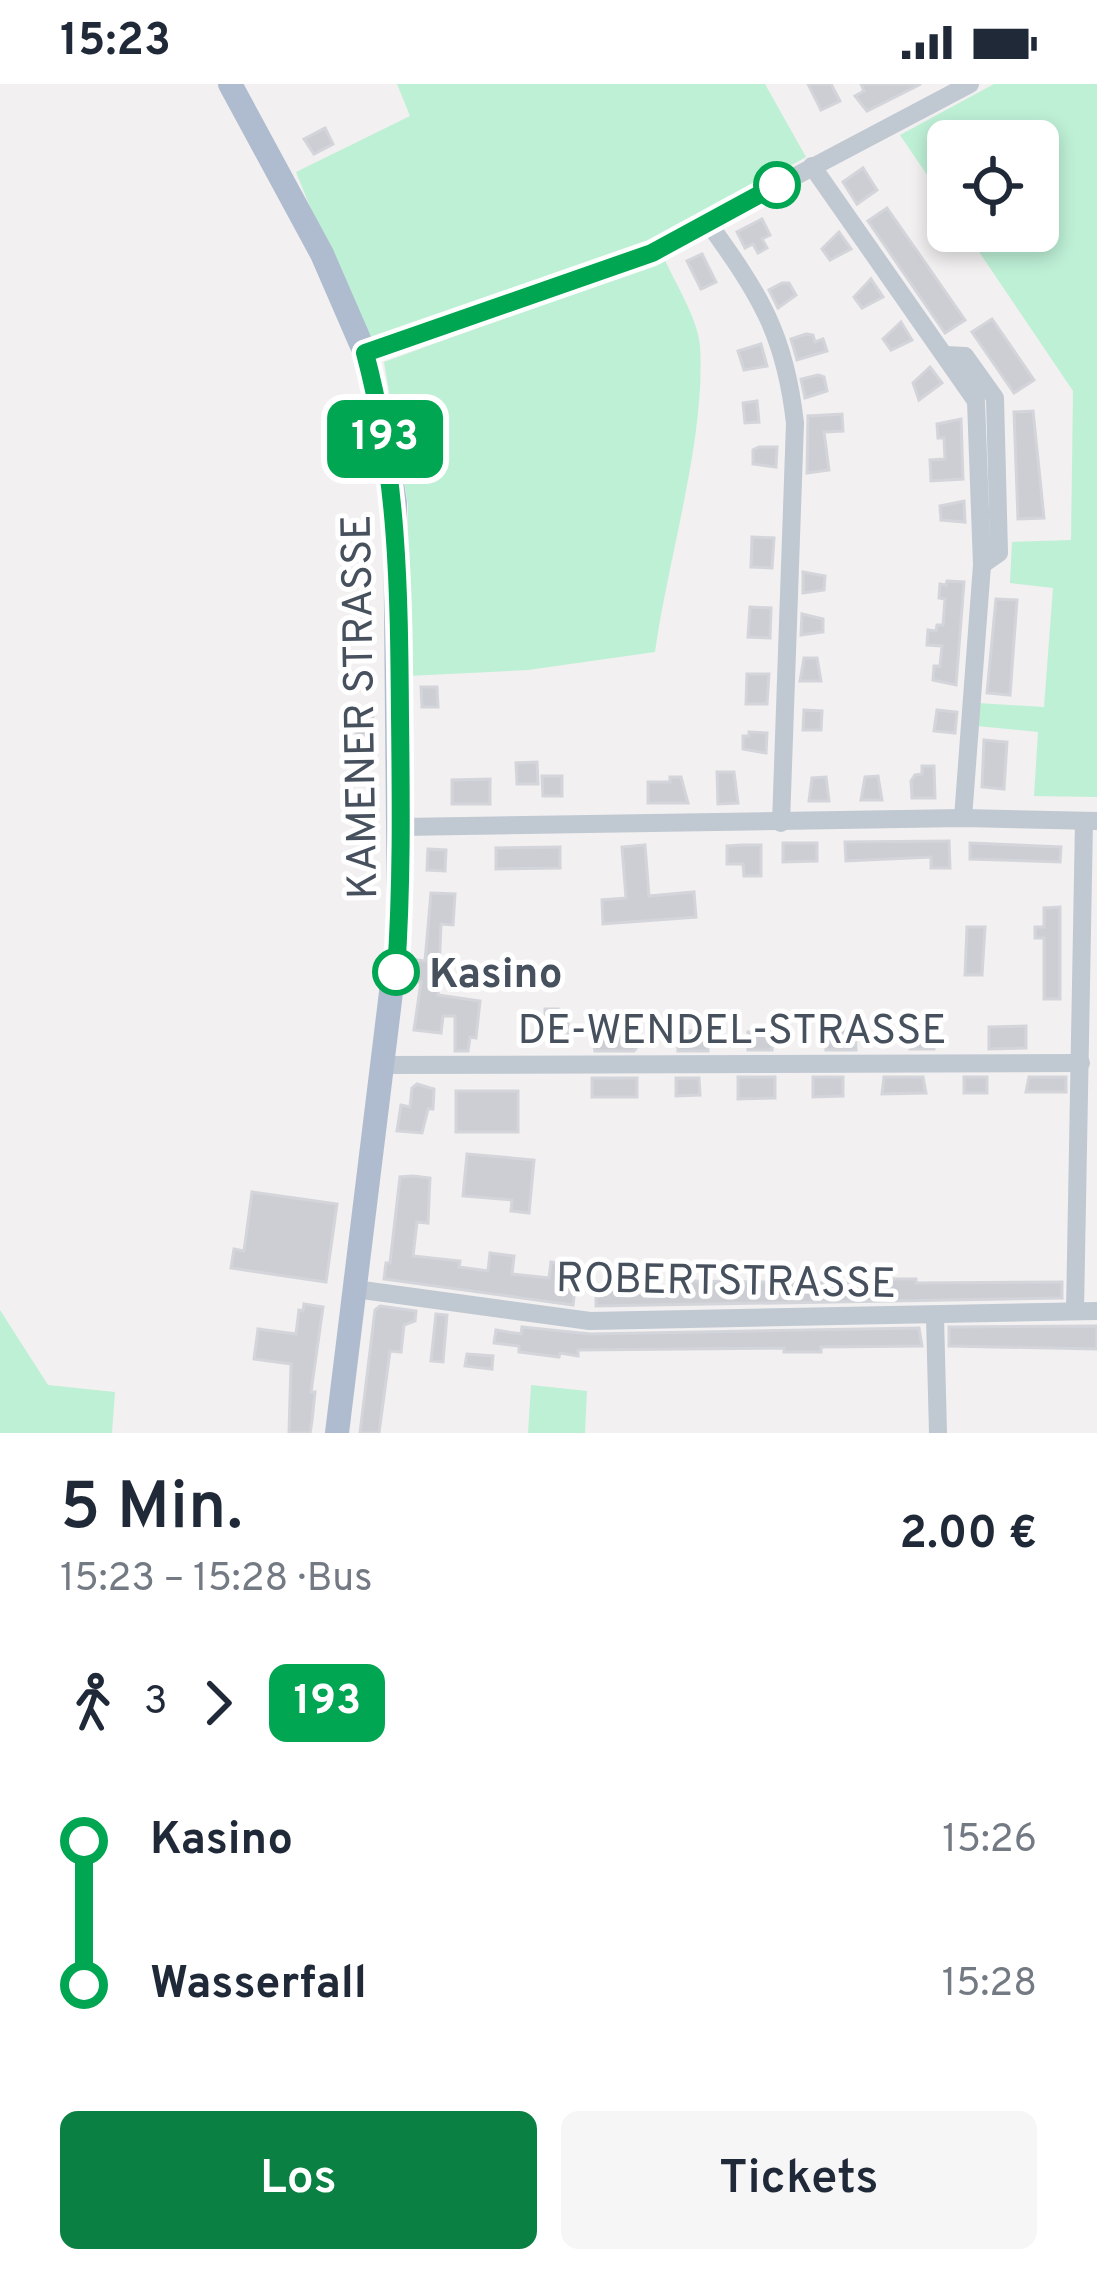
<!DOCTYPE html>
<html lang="de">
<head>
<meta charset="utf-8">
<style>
  :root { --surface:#fff; --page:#f6f6f7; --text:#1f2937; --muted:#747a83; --accent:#0b8043 }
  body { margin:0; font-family:Overpass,sans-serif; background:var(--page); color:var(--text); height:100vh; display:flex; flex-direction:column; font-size:45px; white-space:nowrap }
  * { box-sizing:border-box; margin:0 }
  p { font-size:39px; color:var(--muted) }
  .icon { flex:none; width:66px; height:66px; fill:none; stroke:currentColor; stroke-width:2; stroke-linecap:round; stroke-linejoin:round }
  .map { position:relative; height:1349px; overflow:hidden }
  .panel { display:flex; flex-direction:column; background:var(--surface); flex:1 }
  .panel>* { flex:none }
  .badge { padding:0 24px; border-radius:18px; font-size:42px; line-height:78px }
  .fabs { position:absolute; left:927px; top:36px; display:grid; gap:24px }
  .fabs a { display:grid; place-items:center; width:132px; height:132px; border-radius:18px; background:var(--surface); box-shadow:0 6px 18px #0003; font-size:60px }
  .map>.badge { position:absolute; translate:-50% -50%; box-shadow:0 0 0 6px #fff }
  .legs { display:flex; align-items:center; gap:18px; height:132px; padding:0 60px; font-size:39px }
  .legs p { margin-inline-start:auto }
  .head { display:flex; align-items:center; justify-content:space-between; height:204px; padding:0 60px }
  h1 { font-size:66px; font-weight:600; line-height:90px }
  .primary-button { display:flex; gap:24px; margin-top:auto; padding:24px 60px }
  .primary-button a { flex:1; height:138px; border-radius:18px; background:var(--accent); color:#fff; font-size:48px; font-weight:600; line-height:138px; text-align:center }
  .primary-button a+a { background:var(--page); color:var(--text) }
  ul { padding:0 60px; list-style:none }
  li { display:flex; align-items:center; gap:42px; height:144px; font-size:45px }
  li i { display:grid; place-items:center; width:18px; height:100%; margin:0 15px; background:currentColor }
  li i::after { content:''; width:30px; height:30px; margin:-15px; border:9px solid; border-radius:50%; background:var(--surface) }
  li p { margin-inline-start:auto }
  li:first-child i { background:linear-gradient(#0000 50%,currentColor 0) }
  li:last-child i { background:linear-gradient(currentColor 50%,#0000 0) }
  .status { display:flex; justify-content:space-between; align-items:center; height:84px; padding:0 60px; background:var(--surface); direction:ltr }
  .status svg { height:33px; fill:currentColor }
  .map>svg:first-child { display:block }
</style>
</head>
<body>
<div class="status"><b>15:23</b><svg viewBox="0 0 49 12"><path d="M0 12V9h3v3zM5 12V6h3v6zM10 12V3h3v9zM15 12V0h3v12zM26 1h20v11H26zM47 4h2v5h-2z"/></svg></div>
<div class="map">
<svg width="1097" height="1349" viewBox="0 0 1097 1349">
  <rect width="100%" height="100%" fill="#f2f0f0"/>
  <g fill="#bef0d6">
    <polygon points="397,0 765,0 806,73 668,151 366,262 296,88 410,32"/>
    <polygon points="994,0 1097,0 1097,713 1034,712 1038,648 977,642 978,619 1044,623 1053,504 1010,499 1012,458 1071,456 1073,307 965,147 1038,147 1038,57 948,57 948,122 900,51"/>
    <path d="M665 176C676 201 698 235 700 262 706 354 668 474 655 568L528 586 408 592V421L384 278Z"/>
    <polygon points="0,1226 48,1301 115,1308 112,1349 0,1349"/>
    <polygon points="531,1301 587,1307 585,1349 528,1349"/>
  </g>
  <g fill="#ccced4" stroke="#d4d5db" stroke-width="3">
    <polygon points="808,0 831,0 840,17 821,26"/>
    <polygon points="861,0 921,0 867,27 855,12 864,7"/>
    <polygon points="325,44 333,60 314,70 304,55"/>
    <polygon points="863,84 877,106 857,120 843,98"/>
    <polygon points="887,124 965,236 945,249 868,137"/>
    <polygon points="762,135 770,151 762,155 767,164 758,169 753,160 745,164 737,148"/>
    <polygon points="839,148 851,165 830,176 822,165"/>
    <polygon points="702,170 716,198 701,205 687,177"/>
    <polygon points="871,195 883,213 862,224 854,213"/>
    <polygon points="782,199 789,199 796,211 778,224 769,206"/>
    <polygon points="992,235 1034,296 1014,309 972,248"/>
    <polygon points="901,238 912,256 891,266 883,255"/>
    <polygon points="806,250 813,251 815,258 823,255 827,267 797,276 791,255"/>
    <polygon points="761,260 767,282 744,286 738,267"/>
    <polygon points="930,283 942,299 919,316 913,299"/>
    <polygon points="818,291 824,293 827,307 805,314 801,295"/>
    <polygon points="757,317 759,338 745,339 743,319"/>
    <polygon points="1033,327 1044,434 1018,435 1014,328"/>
    <polygon points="842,330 843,347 824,348 829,386 807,389 808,332"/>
    <polygon points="961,335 963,395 931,397 930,376 945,375 944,354 938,354 937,340"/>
    <polygon points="759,363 777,363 776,383 753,380 753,366"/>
    <polygon points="964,417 965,438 941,436 940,422"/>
    <polygon points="752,453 774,454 772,484 751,483"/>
    <polygon points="803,488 825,492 824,506 803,509"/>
    <polygon points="947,497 964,498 956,601 933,596 934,582 940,582 942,562 927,561 928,546 936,547 937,541 943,541 945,515 939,514 940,500 946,501"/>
    <polygon points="996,515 1017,516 1010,611 987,609"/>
    <polygon points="750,523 771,524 770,554 748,553"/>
    <polygon points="802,530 823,535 823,548 801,551"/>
    <polygon points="804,574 817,574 821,597 800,597"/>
    <polygon points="747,590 769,590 767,620 746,620"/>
    <polygon points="421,603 437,603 438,623 422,623"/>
    <polygon points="804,626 822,627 821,646 803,646"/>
    <polygon points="937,626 957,628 955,649 934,647"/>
    <polygon points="357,630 373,631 372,652 356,651"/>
    <polygon points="749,648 767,649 766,669 743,665 743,652 749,652"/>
    <polygon points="984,656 1007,658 1004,705 982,703"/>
    <polygon points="537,678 538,700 517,700 516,679"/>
    <polygon points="922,682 934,682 935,714 912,714 911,697 915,691 922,690"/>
    <polygon points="717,688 734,688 738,719 718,720"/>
    <polygon points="542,692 562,692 562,712 543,712"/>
    <polygon points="878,692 882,716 861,716 865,693"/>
    <polygon points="670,693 681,693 688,719 648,719 648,698 670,698"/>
    <polygon points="826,693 829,717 809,717 812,694"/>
    <polygon points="490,695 490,720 452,720 452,696"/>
    <polygon points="949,757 950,784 931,784 931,773 846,777 845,758"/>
    <polygon points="783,759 817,759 817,777 783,778"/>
    <polygon points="970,759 1061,763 1060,778 970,775"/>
    <polygon points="645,761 649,812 694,808 696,833 603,840 602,816 626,814 622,763"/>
    <polygon points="743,761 761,761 761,792 744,792 743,780 727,780 727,762"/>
    <polygon points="560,763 560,784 496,785 496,764"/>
    <polygon points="428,765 446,766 445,787 427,786"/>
    <polygon points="431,809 455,810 453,841 441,840 438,911 480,917 476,954 470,953 468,967 455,967 455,932 443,932 441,949 414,946 421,898 417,898 417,876 425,877"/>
    <polygon points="1060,823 1060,915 1044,915 1044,854 1035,854 1035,843 1044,843 1044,824"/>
    <polygon points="967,843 985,843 982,891 965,891"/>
    <polygon points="545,925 558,925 558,931 568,931 568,952 545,952"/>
    <polygon points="1026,942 1026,964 989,965 989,943"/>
    <polygon points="826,945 855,945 856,966 826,966"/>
    <rect x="910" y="946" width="24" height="19"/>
    <polygon points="677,947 707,947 708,967 678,967"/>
    <rect x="748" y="948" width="24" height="18"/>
    <polygon points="592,950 636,950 637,963 634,967 595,967"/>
    <polygon points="738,993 775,993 775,1014 738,1015"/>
    <polygon points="813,993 843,993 843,1012 813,1013"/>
    <polygon points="884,993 923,993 926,1009 882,1010"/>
    <rect x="964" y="993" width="23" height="16"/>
    <polygon points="1029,993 1066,993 1066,1008 1026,1008"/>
    <rect x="592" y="994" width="45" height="19"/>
    <polygon points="676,994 699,994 700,1011 676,1012"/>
    <polygon points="417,1000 434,1005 433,1025 428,1025 422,1049 397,1047 401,1021 410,1023 412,1004"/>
    <rect x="456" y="1007" width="62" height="41"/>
    <polygon points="467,1070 534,1076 529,1129 511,1127 512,1116 463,1112"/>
    <polygon points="413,1092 430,1094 428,1139 417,1138 413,1172 460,1177 459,1183 488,1187 490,1169 514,1172 512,1190 549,1194 551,1178 572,1181 571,1197 576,1198 573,1221 384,1195 386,1179 390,1179 400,1093"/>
    <polygon points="252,1108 337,1120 326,1198 231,1184 234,1165 244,1167"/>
    <polygon points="892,1195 916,1195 916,1199 1062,1198 1062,1214 596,1222 596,1203 689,1202 693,1197 888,1200"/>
    <polygon points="304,1220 323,1223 311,1308 315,1308 312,1337 310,1349 289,1349 291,1280 254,1275 258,1245 296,1250 299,1226 303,1227"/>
    <polygon points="380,1222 416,1227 415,1237 404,1241 401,1268 390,1267 379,1349 360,1349 375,1226"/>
    <polygon points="436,1230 447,1231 443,1278 431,1277"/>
    <polygon points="1097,1242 1097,1265 949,1262 949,1243"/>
    <polygon points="522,1243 590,1250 919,1244 922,1262 821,1263 821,1268 784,1268 784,1264 578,1266 578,1272 560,1269 559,1273 519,1268 519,1262 494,1259 496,1246 521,1250"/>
    <polygon points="467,1270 493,1272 492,1285 465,1282"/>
  </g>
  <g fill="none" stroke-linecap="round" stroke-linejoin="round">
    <g stroke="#c0c8d2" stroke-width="18">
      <polyline points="812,82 976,317 982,481 963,734"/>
      <path d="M709 140C760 211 785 250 795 339L781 739"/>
      <polyline points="365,269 652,168 970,0"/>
      <polyline points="946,271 965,272 995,314 999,469 982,481"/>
      <polyline points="401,743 963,734 1097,737"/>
      <polyline points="382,981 1081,979"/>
      <polyline points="355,1205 590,1237 1097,1227"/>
      <polyline points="1075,1227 1084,737"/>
      <polyline points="935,1233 938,1349"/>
    </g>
    <polyline stroke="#afbccf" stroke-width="24" points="230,0 322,170 365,269 381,328 395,419 399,843 337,1349"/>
  </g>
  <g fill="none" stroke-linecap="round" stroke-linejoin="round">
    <g stroke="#fff" stroke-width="27">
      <path id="line-1" d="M396 888C402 802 401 718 400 632 399 504 398 393 365 269L652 169 777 101"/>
    </g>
    <use href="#line-1" stroke="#00a651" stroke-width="18"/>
  </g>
  <g fill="#fff" stroke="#00a651" stroke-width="6">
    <circle cx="777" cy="101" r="21"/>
    <circle cx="396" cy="888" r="21"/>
  </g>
  <g text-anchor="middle" stroke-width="10" stroke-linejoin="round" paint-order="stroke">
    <g font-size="42" fill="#47515e" stroke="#fff">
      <text transform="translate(358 623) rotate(-91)" y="15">KAMENER STRASSE</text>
      <text x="732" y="959">DE-WENDEL-STRASSE</text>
      <text transform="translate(726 1195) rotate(1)" y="15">ROBERTSTRASSE</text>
    </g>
    <g font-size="42" font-weight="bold" fill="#47515e" stroke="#fff" text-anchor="start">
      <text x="429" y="903">Kasino</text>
    </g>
  </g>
</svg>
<div class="fabs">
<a><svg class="icon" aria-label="locate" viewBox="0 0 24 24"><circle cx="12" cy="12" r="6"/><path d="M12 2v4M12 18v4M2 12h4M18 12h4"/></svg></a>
</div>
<b class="badge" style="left:385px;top:355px;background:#00a651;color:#fff">193</b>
</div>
<section class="panel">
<div class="head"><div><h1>5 Min.</h1><p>15:23 – 15:28 · Bus</p></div><b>2.00 €</b></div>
<div class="legs"><svg class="icon" aria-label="walk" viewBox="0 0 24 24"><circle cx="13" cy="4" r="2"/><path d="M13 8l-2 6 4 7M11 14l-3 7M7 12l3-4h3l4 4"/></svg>3<svg class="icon" aria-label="forward" viewBox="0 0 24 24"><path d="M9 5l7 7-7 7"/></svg><b class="badge" style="background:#00a651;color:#fff">193</b></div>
<ul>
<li><i style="color:#00a651"></i><b>Kasino</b><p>15:26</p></li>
<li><i style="color:#00a651"></i><b>Wasserfall</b><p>15:28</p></li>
</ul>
<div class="primary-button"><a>Los</a><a>Tickets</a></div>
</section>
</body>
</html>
